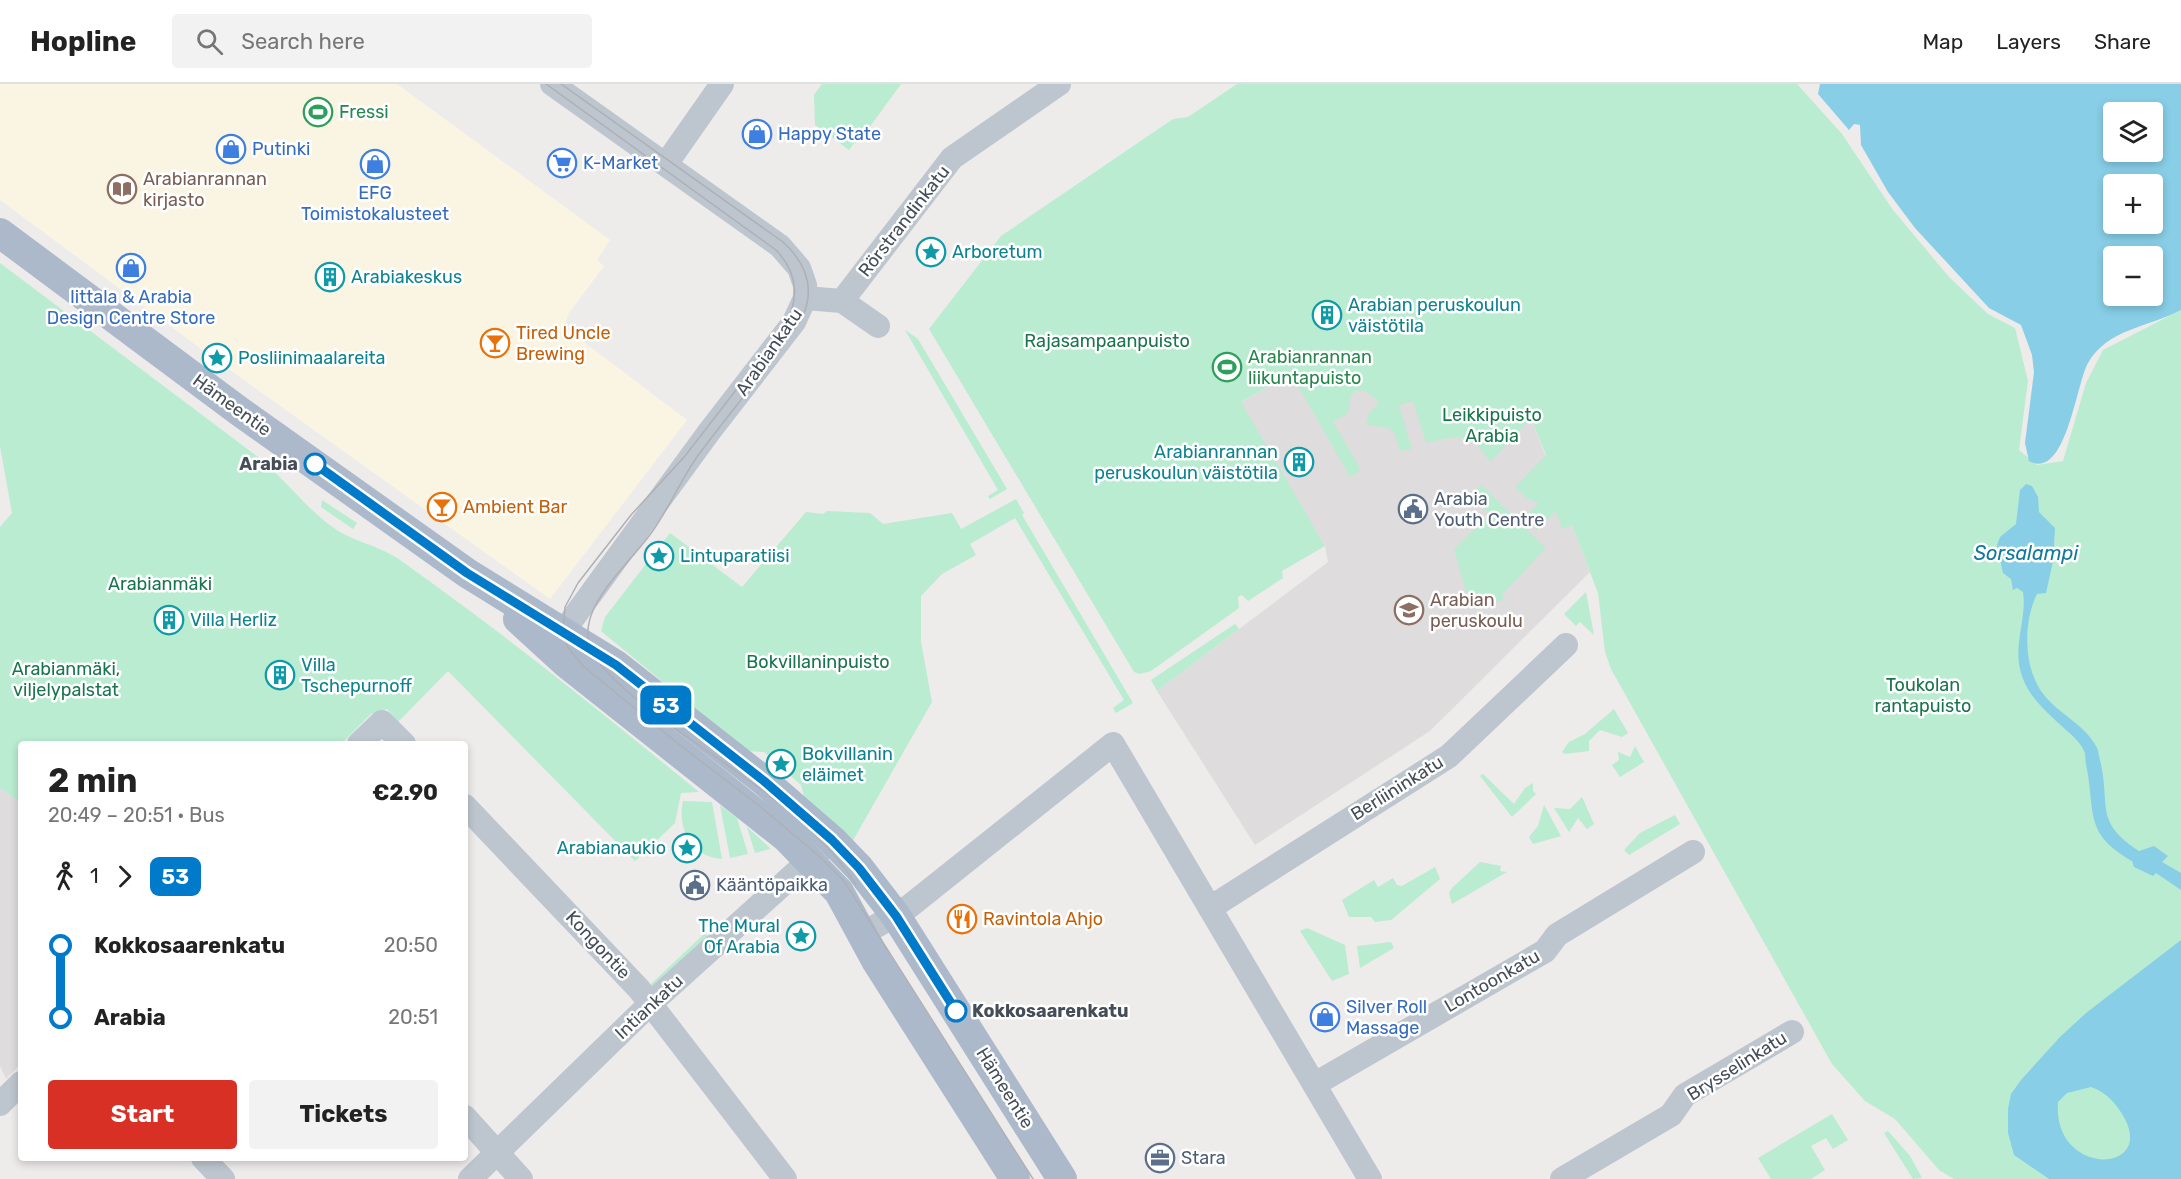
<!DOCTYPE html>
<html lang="en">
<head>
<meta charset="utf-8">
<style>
  :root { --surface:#fff; --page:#f2f2f2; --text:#222; --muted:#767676; --line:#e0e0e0; --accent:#d93025 }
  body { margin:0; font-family:Rubik,sans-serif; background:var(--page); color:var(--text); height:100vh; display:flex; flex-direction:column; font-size:22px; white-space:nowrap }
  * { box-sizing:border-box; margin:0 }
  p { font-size:20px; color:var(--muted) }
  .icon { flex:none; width:33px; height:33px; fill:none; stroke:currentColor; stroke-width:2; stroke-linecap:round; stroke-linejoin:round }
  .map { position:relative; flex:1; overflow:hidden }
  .panel { position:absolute; left:18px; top:657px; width:450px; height:420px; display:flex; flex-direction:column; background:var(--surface); border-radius:6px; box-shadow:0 3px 9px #0003 }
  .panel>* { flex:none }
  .badge { padding:0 12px; border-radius:9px; font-size:21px; line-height:39px }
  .buttons { position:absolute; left:2103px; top:18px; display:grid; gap:12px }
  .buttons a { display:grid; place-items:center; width:60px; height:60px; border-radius:6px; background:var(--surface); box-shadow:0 3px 9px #0003; font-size:30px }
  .map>.badge { position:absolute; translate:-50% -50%; box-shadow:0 0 0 3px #fff }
  .legs { display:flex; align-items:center; gap:9px; height:66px; padding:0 30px; font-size:20px }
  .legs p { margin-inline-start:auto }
  .head { display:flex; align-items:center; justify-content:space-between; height:102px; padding:0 30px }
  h1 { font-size:33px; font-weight:700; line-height:45px }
  .action { display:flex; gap:12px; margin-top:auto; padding:12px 30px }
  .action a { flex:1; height:69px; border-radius:6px; background:var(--accent); color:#fff; font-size:24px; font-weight:700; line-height:69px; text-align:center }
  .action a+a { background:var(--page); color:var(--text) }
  ul { padding:0 30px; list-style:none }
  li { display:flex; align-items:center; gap:21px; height:72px; font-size:22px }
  li i { display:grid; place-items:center; width:9px; height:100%; margin:0 8px; background:currentColor }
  li i::after { content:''; width:15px; height:15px; margin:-8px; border:4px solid; border-radius:50%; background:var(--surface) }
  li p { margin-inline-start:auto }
  li:first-child i { background:linear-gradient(#0000 50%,currentColor 0) }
  li:last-child i { background:linear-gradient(currentColor 50%,#0000 0) }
  header { display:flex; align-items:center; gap:36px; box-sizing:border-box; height:84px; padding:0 30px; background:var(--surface); border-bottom:2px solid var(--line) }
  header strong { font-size:28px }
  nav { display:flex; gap:33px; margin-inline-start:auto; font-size:21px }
  .search { width:420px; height:54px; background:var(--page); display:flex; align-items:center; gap:15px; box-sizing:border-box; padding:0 21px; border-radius:6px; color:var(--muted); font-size:22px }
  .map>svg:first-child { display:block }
</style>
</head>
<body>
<header>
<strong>Hopline</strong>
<div class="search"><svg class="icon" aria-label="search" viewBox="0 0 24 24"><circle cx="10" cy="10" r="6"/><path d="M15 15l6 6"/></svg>Search here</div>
<nav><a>Map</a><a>Layers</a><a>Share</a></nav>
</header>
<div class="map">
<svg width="2181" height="1095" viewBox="0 0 2181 1095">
  <rect width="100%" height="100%" fill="#eeebeb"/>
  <polygon fill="#faf5e3" points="0,0 397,0 610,156 597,176 604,182 569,229 564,243 687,336 550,515 216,276 0,116"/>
  <g fill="#dfdcdd">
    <polygon points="1287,292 1526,321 1590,488 1430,647 1255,761 1157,607 1328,478 1325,462 1240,319"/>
    <polygon points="0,704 21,719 21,980 6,995 0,982"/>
  </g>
  <g fill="#b9ecd0">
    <polygon points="822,0 901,0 858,59 854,59 849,66 815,41 814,11"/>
    <path d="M1237 0H1797L1842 50 1893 126 1949 193 1988 230 2015 244 2028 297 2019 366 2037 381 2063 377 2086 299 2103 266 2181 226V1095H1954L1939 1086 1895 1035 1865 1017 1832 980 1611 585 1605 568 1598 509 1572 441 1562 445 1556 427 1537 446 1525 433 1539 419 1528 415 1515 403 1546 371 1531 334 1490 378C1470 346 1460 351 1426 359L1413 317 1399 321 1412 365 1400 367 1394 349 1388 344 1366 341 1369 329 1378 320 1377 316 1365 307 1357 306 1351 311C1348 332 1352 327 1333 338L1361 386 1350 393 1294 295 1287 292 1241 318 1325 462 1282 487 1283 494 1248 517 1242 511 1238 513 1239 524 1151 587 1140 590 1134 588 929 245 1001 152 1173 35 1188 33Z"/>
    <path d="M0 179 258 373C284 394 304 422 331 442 352 458 379 461 400 476 503 549 601 628 699 708L681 709 675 739 635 777 448 587 398 638 387 625 371 630 341 660H21V719L0 704V443L12 429 0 362Z"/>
    <polygon points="905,246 918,255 1007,405 990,415 988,412 998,406"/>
    <polygon points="1481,401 1546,464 1502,511 1505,515 1471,525 1454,465 1490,430 1471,411"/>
    <polygon points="1016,415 1024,429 1022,431 1133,619 1116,629 1113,624 1124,616 1015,434 970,460 976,471 942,490 921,512 921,558 932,618 851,760 805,716 801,701 764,668 747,667 601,547 605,533 670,449 742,503 806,428 823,430 827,427 870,429 883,440 952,429 961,445"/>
    <polygon points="322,416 357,439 353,445 321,423"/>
    <polygon points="1586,508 1594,551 1580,538 1576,542 1564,530"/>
    <polygon points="1235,540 1239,545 1157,607 1151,596"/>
    <polygon points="1614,625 1628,649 1622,653 1600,646 1589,657 1589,667 1565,670 1562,668 1569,658 1585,650"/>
    <polygon points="1635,662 1644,678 1620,693 1612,681 1619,676 1618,668 1630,673"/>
    <polygon points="1483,690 1514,720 1525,704 1533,699 1533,707 1536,710 1512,733 1480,692"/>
    <polygon points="1582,713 1594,740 1587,745 1578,734 1569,748 1554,724 1570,725"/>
    <path d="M683 717 712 718 722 775C691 773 677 744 683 717Z"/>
    <polygon points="720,721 737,734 748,770 730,774"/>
    <polygon points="1544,721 1561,752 1533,760 1529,753 1538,742"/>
    <polygon points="1675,731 1680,740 1629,771 1624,766 1640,749"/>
    <polygon points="747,743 769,763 770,765 755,769"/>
    <polygon points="1480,778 1501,782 1500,787 1507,788 1452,820 1449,809 1452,804"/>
    <polygon points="1435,783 1440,795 1391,836 1375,838 1371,833 1349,833 1342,816 1374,796 1378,803 1393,794 1397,801 1402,802"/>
    <polygon points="1307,844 1345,861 1349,890 1332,897 1300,847"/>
    <polygon points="705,849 710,855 654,904 650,901"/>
    <polygon points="1391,858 1394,864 1360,884 1357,862"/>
    <polygon points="1832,1030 1848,1056 1833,1065 1826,1054 1811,1062 1825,1086 1811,1095 1771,1095 1758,1074"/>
    <polygon points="1888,1047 1910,1072 1922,1094 1913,1095 1884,1049"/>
  </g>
  <g fill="#88cee7" fill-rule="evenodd">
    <path d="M1820 0H2181V226C2149 243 2107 245 2088 279 2076 300 2066 397 2029 377L2025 359 2034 288 2032 271 2021 241 1989 224 1915 144 1888 108 1861 61 1860 41 1854 40 1849 46 1818 10ZM2114 28H2152V68H2114ZM2114 100H2152V140H2114ZM2114 172H2152V212H2114Z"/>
    <path d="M2026 400 2032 402 2038 413 2039 428 2055 444 2053 477 2046 509 2037 510C2023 538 2023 585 2044 611 2059 630 2084 640 2096 662 2099 667 2099 674 2101 680 2110 724 2095 738 2139 767L2154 762 2168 772 2162 778 2181 789V806L2156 789 2153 792 2134 783 2132 777C2083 749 2096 729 2086 680 2085 676 2086 670 2084 667 2081 659 2072 651 2066 646 2047 628 2026 612 2020 585 2014 558 2027 533 2023 508L2017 504 2013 506 2011 495 2003 489 1997 461 2000 453 2016 440 2020 406Z"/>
    <path d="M2181 856V1095H2049L2014 1071 2008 1049V1025L2011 1010 2021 996 2060 953 2086 929ZM2091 1003C2105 1008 2114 1017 2122 1030 2160 1090 2052 1095 2058 1018L2067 1009Z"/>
  </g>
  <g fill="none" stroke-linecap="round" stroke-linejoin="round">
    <g stroke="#bdc5ce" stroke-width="24">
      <polyline points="552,0 780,162 799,184 805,201 805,214 794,238 709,348 552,563"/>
      <polyline points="666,80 722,0"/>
      <polyline points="805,214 842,217 878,242"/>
      <polyline points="842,217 952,74 1059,0"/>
      <polyline points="359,660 382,638 404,660"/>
      <polyline points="465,722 639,905 785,1095"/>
      <polyline points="1210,824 1449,672 1566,561"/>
      <polyline points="864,849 906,825 1113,660 1370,1095"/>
      <polyline points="1315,1000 1545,867 1557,851 1693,768"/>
      <polyline points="0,1020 21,999"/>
      <polyline points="465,1033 521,1095"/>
      <polyline points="203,1074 223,1095"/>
      <polyline points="470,1095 650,920 832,756"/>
      <polyline points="1562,1095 1671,1031 1685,1011 1792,948"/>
    </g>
    <g stroke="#abb9ca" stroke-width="30">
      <polyline points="0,149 239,327 467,489 616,581 764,697 832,756 859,784 896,832 1062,1095"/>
      <polyline points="518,535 566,579 787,754 839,808 877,878 1015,1095"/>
    </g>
    <g stroke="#aeb0b6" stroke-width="1.5">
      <path d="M546 0 776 166C800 191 800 220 780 249L685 372 631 431 578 499 565 523 563 547 567 562 583 582 676 658 762 724 820 773 844 797 1033 1095"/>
      <path d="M561 0 783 158C807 180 816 206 801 236 769 282 733 325 699 370 681 395 670 423 652 448 634 473 608 496 594 524 589 535 586 547 589 559 596 590 666 639 693 657 751 698 818 740 856 801"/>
    </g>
  </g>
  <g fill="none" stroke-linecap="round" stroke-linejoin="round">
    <g stroke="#fff" stroke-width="14">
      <polyline id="line-1" points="315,380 467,489 616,581 764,697 832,756 859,784 896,832 956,927"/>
    </g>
    <use href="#line-1" stroke="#007ac9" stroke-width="9"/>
  </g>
  <defs>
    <g id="stadium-ring" transform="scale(1.5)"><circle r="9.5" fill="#fff" stroke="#2e9e5b" stroke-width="1.5"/><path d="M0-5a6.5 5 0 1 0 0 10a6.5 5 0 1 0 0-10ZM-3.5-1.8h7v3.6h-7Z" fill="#2e9e5b"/></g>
    <g id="shop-ring" transform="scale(1.5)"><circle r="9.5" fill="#fff" stroke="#3f7fe0" stroke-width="1.5"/><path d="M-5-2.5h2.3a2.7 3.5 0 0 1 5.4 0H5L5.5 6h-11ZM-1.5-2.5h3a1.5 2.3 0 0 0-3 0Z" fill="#3f7fe0"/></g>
    <g id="supermarket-ring" transform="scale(1.5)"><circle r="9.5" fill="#fff" stroke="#3f7fe0" stroke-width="1.5"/><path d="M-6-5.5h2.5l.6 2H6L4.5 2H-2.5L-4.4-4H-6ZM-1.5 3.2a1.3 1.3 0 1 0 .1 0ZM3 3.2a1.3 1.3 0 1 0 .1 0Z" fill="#3f7fe0"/></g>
    <g id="library-ring" transform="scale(1.5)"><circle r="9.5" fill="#fff" stroke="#8d6e63" stroke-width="1.5"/><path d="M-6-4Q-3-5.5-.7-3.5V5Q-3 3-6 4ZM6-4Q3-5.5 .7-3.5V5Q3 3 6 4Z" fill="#8d6e63"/></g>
    <g id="sight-ring" transform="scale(1.5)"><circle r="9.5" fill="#fff" stroke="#0f9aa8" stroke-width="1.5"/><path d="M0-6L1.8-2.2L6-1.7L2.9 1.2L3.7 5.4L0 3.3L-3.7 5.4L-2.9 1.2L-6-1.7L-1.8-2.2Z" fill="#0f9aa8"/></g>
    <g id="building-ring" transform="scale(1.5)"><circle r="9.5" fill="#fff" stroke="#0f9aa8" stroke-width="1.5"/><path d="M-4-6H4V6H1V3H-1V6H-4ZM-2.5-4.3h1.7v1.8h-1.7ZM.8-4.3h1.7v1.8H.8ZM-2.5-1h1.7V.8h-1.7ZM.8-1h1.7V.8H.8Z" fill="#0f9aa8"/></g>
    <g id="bar-ring" transform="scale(1.5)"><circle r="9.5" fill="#fff" stroke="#e8710a" stroke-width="1.5"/><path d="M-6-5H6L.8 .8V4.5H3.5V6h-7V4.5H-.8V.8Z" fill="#e8710a"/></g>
    <g id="civic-ring" transform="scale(1.5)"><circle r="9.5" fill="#fff" stroke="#5c6f8a" stroke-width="1.5"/><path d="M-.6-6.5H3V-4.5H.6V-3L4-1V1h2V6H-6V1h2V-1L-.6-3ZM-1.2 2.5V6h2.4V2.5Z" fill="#5c6f8a"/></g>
    <g id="school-ring" transform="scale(1.5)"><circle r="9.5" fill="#fff" stroke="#8d6e63" stroke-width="1.5"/><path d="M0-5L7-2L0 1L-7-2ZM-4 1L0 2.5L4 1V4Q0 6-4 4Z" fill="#8d6e63"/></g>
    <g id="restaurant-ring" transform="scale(1.5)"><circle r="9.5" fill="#fff" stroke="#e8710a" stroke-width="1.5"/><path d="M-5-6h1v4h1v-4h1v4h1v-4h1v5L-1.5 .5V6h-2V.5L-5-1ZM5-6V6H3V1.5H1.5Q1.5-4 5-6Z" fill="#e8710a"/></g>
    <g id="office-ring" transform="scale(1.5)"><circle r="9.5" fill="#fff" stroke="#5c6f8a" stroke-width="1.5"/><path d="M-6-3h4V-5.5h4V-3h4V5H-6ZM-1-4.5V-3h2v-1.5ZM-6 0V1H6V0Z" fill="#5c6f8a"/></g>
  </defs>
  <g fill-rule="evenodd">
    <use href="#stadium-ring" x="318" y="28"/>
    <use href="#shop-ring" x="757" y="50"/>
    <use href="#shop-ring" x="231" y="65"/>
    <use href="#supermarket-ring" x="562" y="79"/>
    <use href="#shop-ring" x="375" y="80"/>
    <use href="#library-ring" x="122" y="105"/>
    <use href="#sight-ring" x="931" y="168"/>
    <use href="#shop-ring" x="131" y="184"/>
    <use href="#building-ring" x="330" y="193"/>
    <use href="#building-ring" x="1327" y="231"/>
    <use href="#bar-ring" x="495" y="259"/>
    <use href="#sight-ring" x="217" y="274"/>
    <use href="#stadium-ring" x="1227" y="283"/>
    <use href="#building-ring" x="1299" y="378"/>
    <use href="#bar-ring" x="442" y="423"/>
    <use href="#civic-ring" x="1413" y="425"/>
    <use href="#sight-ring" x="659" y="472"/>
    <use href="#school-ring" x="1409" y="526"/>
    <use href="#building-ring" x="169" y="536"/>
    <use href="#building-ring" x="280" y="591"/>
    <use href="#sight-ring" x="781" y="680"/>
    <use href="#sight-ring" x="687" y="764"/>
    <use href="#civic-ring" x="695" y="801"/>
    <use href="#restaurant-ring" x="962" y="835"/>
    <use href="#sight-ring" x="801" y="852"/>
    <use href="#shop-ring" x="1325" y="933"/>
    <use href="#office-ring" x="1160" y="1074"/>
  </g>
  <g fill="#fff" stroke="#007ac9" stroke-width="3">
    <circle cx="315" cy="380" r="10"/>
    <circle cx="956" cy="927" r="10"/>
  </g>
  <g text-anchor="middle" stroke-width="5" stroke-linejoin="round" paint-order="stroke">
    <g font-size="18" fill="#27864d" stroke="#fff" text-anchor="start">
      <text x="339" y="34">Fressi</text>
      <text x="1248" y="279">Arabianrannan<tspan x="1248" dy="21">liikuntapuisto</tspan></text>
    </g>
    <g font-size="18" fill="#366cbe" stroke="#fff" text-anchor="start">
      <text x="778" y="56">Happy State</text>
      <text x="252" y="71">Putinki</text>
      <text x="583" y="85">K-Market</text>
      <text x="375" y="115" text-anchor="middle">EFG<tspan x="375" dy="21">Toimistokalusteet</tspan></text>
      <text x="131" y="219" text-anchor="middle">Iittala &amp; Arabia<tspan x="131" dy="21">Design Centre Store</tspan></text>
      <text x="1346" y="929">Silver Roll<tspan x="1346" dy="21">Massage</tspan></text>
    </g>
    <g font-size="18" fill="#785e54" stroke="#fff" text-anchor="start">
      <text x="143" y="101">Arabianrannan<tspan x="143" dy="21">kirjasto</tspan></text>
      <text x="1430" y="522">Arabian<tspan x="1430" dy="21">peruskoulu</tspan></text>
    </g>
    <g font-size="18" fill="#454e58" stroke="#fff">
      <text transform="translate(904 137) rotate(-52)" y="6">Rörstrandinkatu</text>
      <text transform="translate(769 268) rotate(-55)" y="6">Arabiankatu</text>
      <text transform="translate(232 321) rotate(36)" y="6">Hämeentie</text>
      <text transform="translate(1397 704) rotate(-32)" y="6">Berliininkatu</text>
      <text transform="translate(598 861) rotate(47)" y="6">Kongontie</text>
      <text transform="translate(1492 897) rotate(-30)" y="6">Lontoonkatu</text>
      <text transform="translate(649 923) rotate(-43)" y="6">Intiankatu</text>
      <text transform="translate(1737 982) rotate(-32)" y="6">Brysselinkatu</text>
      <text transform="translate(1005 1004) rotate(58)" y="6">Hämeentie</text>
    </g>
    <g font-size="18" fill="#0d838f" stroke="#fff" text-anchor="start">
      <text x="952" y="174">Arboretum</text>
      <text x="351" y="199">Arabiakeskus</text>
      <text x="1348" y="227">Arabian peruskoulun<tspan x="1348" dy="21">väistötila</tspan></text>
      <text x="238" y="280">Posliinimaalareita</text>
      <text x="1278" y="374" text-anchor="end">Arabianrannan<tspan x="1278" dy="21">peruskoulun väistötila</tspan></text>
      <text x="680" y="478">Lintuparatiisi</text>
      <text x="190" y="542">Villa Herliz</text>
      <text x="301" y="587">Villa<tspan x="301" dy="21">Tschepurnoff</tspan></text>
      <text x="802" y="676">Bokvillanin<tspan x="802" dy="21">eläimet</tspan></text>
      <text x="666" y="770" text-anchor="end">Arabianaukio</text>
      <text x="780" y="848" text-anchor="end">The Mural<tspan x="780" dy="21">Of Arabia</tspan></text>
    </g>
    <g font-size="18" fill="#c56008" stroke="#fff" text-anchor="start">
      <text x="516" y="255">Tired Uncle<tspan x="516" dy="21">Brewing</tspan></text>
      <text x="463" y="429">Ambient Bar</text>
      <text x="983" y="841">Ravintola Ahjo</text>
    </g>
    <g font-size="18" fill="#19754d" stroke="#fff">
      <text x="1107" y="263">Rajasampaanpuisto</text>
      <text x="1492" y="337">Leikkipuisto<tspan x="1492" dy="21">Arabia</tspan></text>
      <text x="160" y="506">Arabianmäki</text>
      <text x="818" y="584">Bokvillaninpuisto</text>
      <text x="66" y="591">Arabianmäki,<tspan x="66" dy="21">viljelypalstat</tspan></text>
      <text x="1923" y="607">Toukolan<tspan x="1923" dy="21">rantapuisto</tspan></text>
    </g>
    <g font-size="18" font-weight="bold" fill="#454e58" stroke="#fff" text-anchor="end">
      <text x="298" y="386">Arabia</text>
      <text x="972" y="933" text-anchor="start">Kokkosaarenkatu</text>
    </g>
    <g font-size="18" fill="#4e5e75" stroke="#fff" text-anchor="start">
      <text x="1434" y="421">Arabia<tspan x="1434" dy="21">Youth Centre</tspan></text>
      <text x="716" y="807">Kääntöpaikka</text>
      <text x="1181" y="1080">Stara</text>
    </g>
    <g font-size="20" font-style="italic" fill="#11789e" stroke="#fff">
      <text x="2026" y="476">Sorsalampi</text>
    </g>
  </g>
</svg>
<div class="buttons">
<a><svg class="icon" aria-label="layers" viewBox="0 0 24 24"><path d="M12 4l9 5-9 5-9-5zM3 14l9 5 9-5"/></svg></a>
<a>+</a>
<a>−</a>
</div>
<b class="badge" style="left:666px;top:621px;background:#007ac9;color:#fff">53</b>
<section class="panel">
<div class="head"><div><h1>2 min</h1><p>20:49 – 20:51 · Bus</p></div><b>€2.90</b></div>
<div class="legs"><svg class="icon" aria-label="walk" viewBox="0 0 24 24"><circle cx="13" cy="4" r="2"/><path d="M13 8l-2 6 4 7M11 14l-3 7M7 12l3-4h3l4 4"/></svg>1<svg class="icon" aria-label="forward" viewBox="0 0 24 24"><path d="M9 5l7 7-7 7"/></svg><b class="badge" style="background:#007ac9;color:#fff">53</b></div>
<ul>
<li><i style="color:#007ac9"></i><b>Kokkosaarenkatu</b><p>20:50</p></li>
<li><i style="color:#007ac9"></i><b>Arabia</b><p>20:51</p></li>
</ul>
<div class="action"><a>Start</a><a>Tickets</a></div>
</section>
</div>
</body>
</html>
